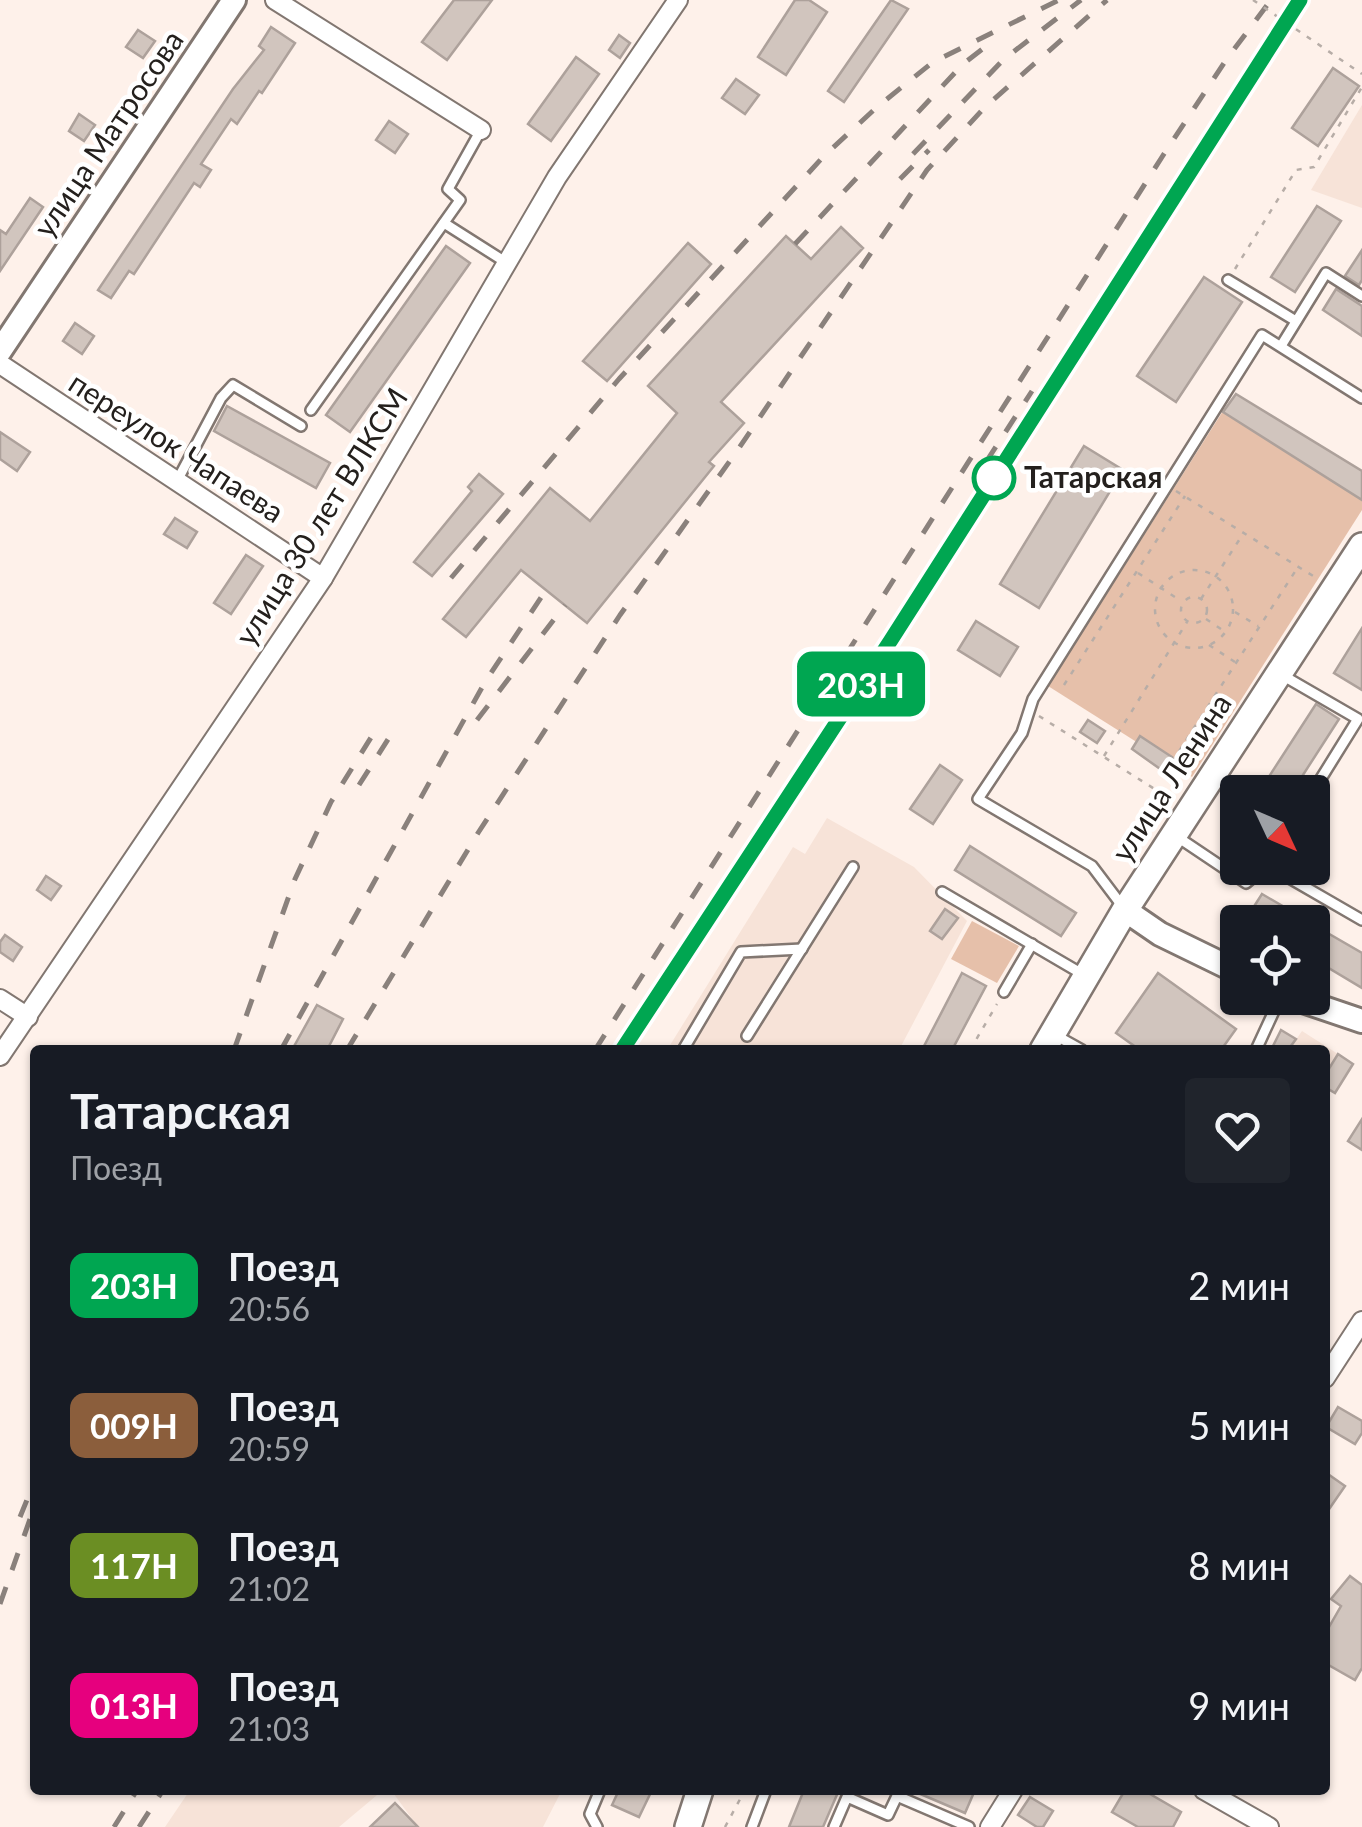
<!DOCTYPE html>
<html lang="ru">
<head>
<meta charset="utf-8">
<style>
  :root { --surface:#171b24; --page:#20242c; --text:#f1f3f6; --muted:#9ea1a6 }
  body { margin:0; font-family:Lato,sans-serif; background:var(--page); color:var(--text); height:100vh; display:flex; flex-direction:column; font-size:38px; white-space:nowrap }
  * { box-sizing:border-box; margin:0 }
  p { font-size:32px; color:var(--muted) }
  .icon { flex:none; width:55px; height:55px; fill:none; stroke:currentColor; stroke-width:2; stroke-linecap:round; stroke-linejoin:round }
  .map { position:relative; flex:1; overflow:hidden }
  .sheet { position:absolute; left:30px; top:1045px; width:1300px; height:750px; display:flex; flex-direction:column; background:var(--surface); border-radius:10px; box-shadow:0 2px 8px #0004 }
  .sheet>* { flex:none }
  .badge { padding:0 20px; border-radius:15px; font-size:35px; line-height:65px }
  .needle { width:65px; rotate:134deg }
  .tools { position:absolute; left:1220px; top:775px; display:grid; gap:20px }
  .tools a { display:grid; place-items:center; width:110px; height:110px; border-radius:10px; background:var(--surface); box-shadow:0 2px 8px #0004; font-size:50px }
  .map>.badge { position:absolute; translate:-50% -50%; box-shadow:0 0 0 5px #fff }
  .round { display:grid; place-items:center; flex:none; width:105px; height:105px; border-radius:10px; background:var(--page) }
  .head { display:flex; align-items:center; justify-content:space-between; height:170px; padding:0 40px }
  h1 { font-size:48px; font-weight:700; line-height:75px }
  ul { padding:0; list-style:none }
  li { display:flex; align-items:center; gap:30px; height:140px; padding:0 40px }
  li div { flex:1 }
  li b { display:block; font-size:38px }
  li em { font-style:normal }
  li .badge { min-width:110px; font-weight:700; text-align:center }
  .map>svg:first-child { display:block }
</style>
</head>
<body>
<div class="map">
<svg width="1362" height="1827" viewBox="0 0 1362 1827">
  <rect width="100%" height="100%" fill="#fef1ea"/>
  <g fill="#f7e3d8">
    <polygon points="1362,105 1362,208 1311,190"/>
    <polygon points="827,818 914,867 967,921 899,1050 667,1050 793,847 805,854"/>
    <polygon points="1302,1031 1338,1054 1325,1075 1325,1050 1289,1050"/>
    <polygon points="190,1790 383,1790 339,1827 165,1827"/>
    <polygon points="391,1790 562,1790 543,1827 418,1827"/>
  </g>
  <g fill="#e6c0aa">
    <polygon points="1223,411 1362,500 1362,510 1192,777 1048,686"/>
    <polygon points="972,921 1019,946 997,983 951,959"/>
  </g>
  <g fill="#d1c5be" stroke="#ada19b" stroke-width="2.5">
    <polygon points="454,0 492,0 447,60 422,42"/>
    <polygon points="795,0 809,0 827,12 786,75 758,57"/>
    <polygon points="891,0 908,9 844,102 828,91"/>
    <polygon points="271,27 295,43 262,93 259,91 237,124 231,119 201,164 211,170 200,187 194,183 134,274 129,271 111,298 98,290 233,89 264,50 259,46"/>
    <polygon points="138,30 155,41 143,58 126,47"/>
    <polygon points="619,35 630,43 620,58 609,50"/>
    <polygon points="576,57 599,74 551,141 528,124"/>
    <polygon points="1333,68 1359,86 1318,146 1292,128"/>
    <polygon points="736,79 759,95 745,114 722,98"/>
    <polygon points="79,114 95,125 84,141 69,131"/>
    <polygon points="389,121 408,134 395,153 376,140"/>
    <polygon points="30,198 43,207 0,271 0,230 6,234"/>
    <polygon points="1317,206 1341,221 1295,292 1271,277"/>
    <polygon points="841,227 863,248 721,402 744,423 709,462 714,466 587,623 521,570 466,637 443,619 550,488 590,521 677,413 648,386 786,236 811,259"/>
    <polygon points="688,243 711,264 607,381 583,361"/>
    <polygon points="446,246 470,263 350,432 326,415"/>
    <polygon points="1362,250 1362,280 1359,285 1345,276"/>
    <polygon points="1204,277 1242,302 1176,402 1137,376"/>
    <polygon points="1336,289 1362,306 1362,336 1323,310"/>
    <polygon points="75,323 94,336 82,354 63,341"/>
    <polygon points="1236,394 1362,471 1362,500 1223,412"/>
    <polygon points="227,406 330,463 316,488 214,431"/>
    <polygon points="0,432 30,452 17,471 0,459"/>
    <polygon points="1084,446 1123,470 1039,608 1000,584"/>
    <polygon points="479,474 503,494 432,576 414,562 472,491 468,487"/>
    <polygon points="175,518 197,532 187,548 164,534"/>
    <polygon points="246,555 263,566 231,614 214,603"/>
    <polygon points="976,621 1018,647 1000,676 958,650"/>
    <polygon points="1362,628 1362,690 1334,673"/>
    <polygon points="1316,704 1339,719 1292,792 1259,792"/>
    <polygon points="1088,720 1105,731 1097,743 1080,732"/>
    <polygon points="1140,736 1172,757 1163,771 1132,749"/>
    <polygon points="940,765 962,780 933,824 910,809"/>
    <polygon points="970,846 1076,913 1061,936 955,870"/>
    <polygon points="46,876 61,886 51,900 37,890"/>
    <polygon points="1262,894 1310,922 1244,922"/>
    <polygon points="945,909 958,918 942,939 930,931"/>
    <polygon points="1312,924 1362,953 1362,988 1312,958"/>
    <polygon points="5,935 22,947 13,961 0,952 0,942"/>
    <polygon points="962,973 986,986 952,1050 922,1050"/>
    <polygon points="1158,973 1236,1029 1221,1050 1140,1050 1116,1033"/>
    <polygon points="317,1005 343,1019 327,1050 292,1050"/>
    <polygon points="1281,1030 1296,1039 1288,1050 1271,1050"/>
    <polygon points="1338,1054 1353,1064 1335,1093 1325,1087 1325,1075"/>
    <polygon points="1362,1119 1362,1150 1348,1141"/>
    <polygon points="1338,1407 1362,1421 1362,1433 1355,1444 1326,1427"/>
    <polygon points="1325,1472 1345,1486 1325,1515"/>
    <polygon points="1350,1576 1362,1585 1362,1668 1355,1680 1325,1663 1325,1634 1341,1606 1331,1599"/>
    <polygon points="619,1790 652,1790 639,1817 612,1805"/>
    <polygon points="804,1790 839,1790 823,1827 789,1827"/>
    <polygon points="911,1790 975,1790 965,1813"/>
    <polygon points="1125,1790 1143,1790 1181,1812 1173,1827 1138,1827 1112,1812"/>
    <polygon points="1030,1797 1053,1811 1043,1827 1037,1827 1018,1815"/>
    <polygon points="395,1803 418,1827 370,1827"/>
  </g>
  <g fill="none" stroke-linecap="round" stroke-linejoin="round">
    <g stroke="#827771" stroke-width="14">
      <g id="service">
        <polyline points="444,223 507,263"/>
        <polyline points="1228,280 1296,321"/>
        <polyline points="1281,346 1326,273 1362,296"/>
        <polyline points="311,410 460,200 448,189 481,130"/>
        <polyline points="177,481 221,398 233,385 301,426"/>
        <polyline points="1282,675 1358,719 1312,793"/>
        <polyline points="1176,836 1246,883 1264,868"/>
        <polyline points="1272,868 1362,920"/>
        <polyline points="942,892 1084,975"/>
        <polyline points="1123,907 1092,866 978,799 1022,733 1033,699 1262,335 1362,398"/>
        <polyline points="1004,992 1032,944"/>
        <polyline points="1055,1035 1082,1050"/>
        <polyline points="747,1036 853,867"/>
        <polyline points="683,1050 741,952 802,949"/>
        <polyline points="1256,1050 1280,998"/>
        <polyline points="597,1827 590,1814 600,1790"/>
        <polyline points="752,1827 766,1790"/>
        <polyline points="834,1827 847,1797 888,1815 897,1796 969,1827"/>
      </g>
    </g>
    <g stroke="#827771" stroke-width="22">
      <g id="minor">
        <polyline points="275,0 481,130"/>
        <polyline points="0,364 323,578"/>
        <polyline points="0,999 28,1017"/>
        <polyline points="0,1056 323,578 557,177 678,0"/>
        <polyline points="1325,1378 1362,1321"/>
        <polyline points="1204,1790 1269,1827"/>
        <polyline points="990,1827 1013,1790"/>
      </g>
    </g>
    <g stroke="#827771" stroke-width="28">
      <g id="tertiary">
        <polyline points="0,351 234,0"/>
        <polyline points="1125,910 1160,934 1238,972"/>
        <polyline points="1294,998 1362,1021"/>
      </g>
    </g>
    <g stroke="#827771" stroke-width="30">
      <g id="secondary">
        <polyline points="1043,1050 1125,910 1362,546"/>
        <polyline points="688,1827 700,1790"/>
      </g>
    </g>
    <g stroke="#b7ada7" stroke-width="2.5" stroke-dasharray="5 8" stroke-linecap="butt">
      <polyline points="1235,269 1296,170 1314,167 1362,87"/>
      <polyline points="1176,491 1318,579"/>
      <circle cx="1194" cy="609" r="39"/>
      <polyline points="1138,573 1181,601"/>
      <circle cx="1194" cy="610" r="13"/>
      <polyline points="1201,599 1243,534"/>
      <polyline points="1235,612 1258,626"/>
      <polyline points="1206,619 1224,631"/>
      <polyline points="1209,645 1235,662"/>
      <polyline points="1064,685 1185,496"/>
      <polyline points="1039,716 1172,800"/>
      <polyline points="1104,756 1187,622"/>
      <polyline points="1172,762 1298,567"/>
      <polyline points="970,1050 997,1004"/>
      <polyline points="725,1827 745,1790"/>
    </g>
    <use href="#service" stroke="#fff" stroke-width="9"/>
    <use href="#minor" stroke="#fff" stroke-width="18"/>
    <use href="#tertiary" stroke="#fff" stroke-width="22"/>
    <use href="#secondary" stroke="#fff" stroke-width="25"/>
    <g stroke="#8a817c" stroke-width="5" stroke-dasharray="18 18" stroke-linecap="butt">
      <polyline points="913,154 1004,59 1081,0"/>
      <polyline points="900,179 929,150"/>
      <polyline points="795,244 963,64 994,40"/>
      <polyline points="986,462 1032,391"/>
      <polyline points="451,578 619,379 824,156 877,107 933,62 1059,0"/>
      <polyline points="477,720 565,605"/>
      <polyline points="359,785 394,730"/>
      <polyline points="234,1050 295,879 331,802 380,723"/>
      <polyline points="281,1050 485,682 546,590"/>
      <polyline points="347,1050 478,833 620,615 737,451 927,170 985,107 1107,0"/>
      <polyline points="595,1050 1162,157 1226,60 1271,0"/>
      <polyline points="622,1050 891,640 1300,0"/>
      <polyline points="20,1517 35,1480"/>
      <polyline points="0,1604 35,1505"/>
      <polyline points="114,1827 137,1790"/>
      <polyline points="139,1827 163,1790"/>
    </g>
    <polyline stroke="#b7ada7" stroke-width="2.5" stroke-dasharray="5 8" stroke-linecap="butt" points="1253,0 1362,74"/>
  </g>
  <g fill="none" stroke-linecap="round" stroke-linejoin="round">
    <g stroke="#fff" stroke-width="22">
      <polyline id="line" points="622,1050 891,640 1300,0"/>
    </g>
    <use href="#line" stroke="#00a651" stroke-width="15"/>
  </g>
  <circle fill="#fff" stroke="#00a651" stroke-width="5" cx="994" cy="478" r="20"/>
  <g text-anchor="middle" stroke-width="9" stroke-linejoin="round" paint-order="stroke">
    <g font-size="30" fill="#24201d" stroke="#fff">
      <text transform="translate(109 134) rotate(-56)" y="10">улица Матросова</text>
      <text transform="translate(176 448) rotate(33)" y="10">переулок Чапаева</text>
      <text transform="translate(322 517) rotate(-58)" y="10">улица 30 лет ВЛКСМ</text>
      <text transform="translate(1172 778) rotate(-57)" y="10">улица Ленина</text>
    </g>
    <g font-size="30" font-weight="bold" fill="#24201d" stroke="#fff" text-anchor="start">
      <text x="1024" y="488">Татарская</text>
    </g>
  </g>
</svg>
<div class="tools">
<a><svg class="needle" viewBox="-14 -14 28 28"><path d="M0-13l5 13h-10z" fill="#e53935"/><path d="M0 13l5-13h-10z" fill="#9ea1a6"/></svg></a>
<a><svg class="icon" aria-label="locate" viewBox="0 0 24 24"><circle cx="12" cy="12" r="6"/><path d="M12 2v4M12 18v4M2 12h4M18 12h4"/></svg></a>
</div>
<b class="badge" style="left:861px;top:684px;background:#00a651;color:#fff">203Н</b>
<section class="sheet">
<div class="head"><div><h1>Татарская</h1><p>Поезд</p></div><a class="round"><svg class="icon" aria-label="heart" viewBox="0 0 24 24"><path d="M12 20l-8-8c-3-5 5-10 8-4 3-6 11-1 8 4z"/></svg></a></div>
<ul>
<li><span class="badge" style="background:#00a651;color:#fff">203Н</span><div><b>Поезд</b><p>20:56</p></div><em>2 мин</em></li>
<li><span class="badge" style="background:#8b5e3c;color:#fff">009Н</span><div><b>Поезд</b><p>20:59</p></div><em>5 мин</em></li>
<li><span class="badge" style="background:#6b8e23;color:#fff">117Н</span><div><b>Поезд</b><p>21:02</p></div><em>8 мин</em></li>
<li><span class="badge" style="background:#e6007e;color:#fff">013Н</span><div><b>Поезд</b><p>21:03</p></div><em>9 мин</em></li>
</ul>
</section>
</div>
</body>
</html>
